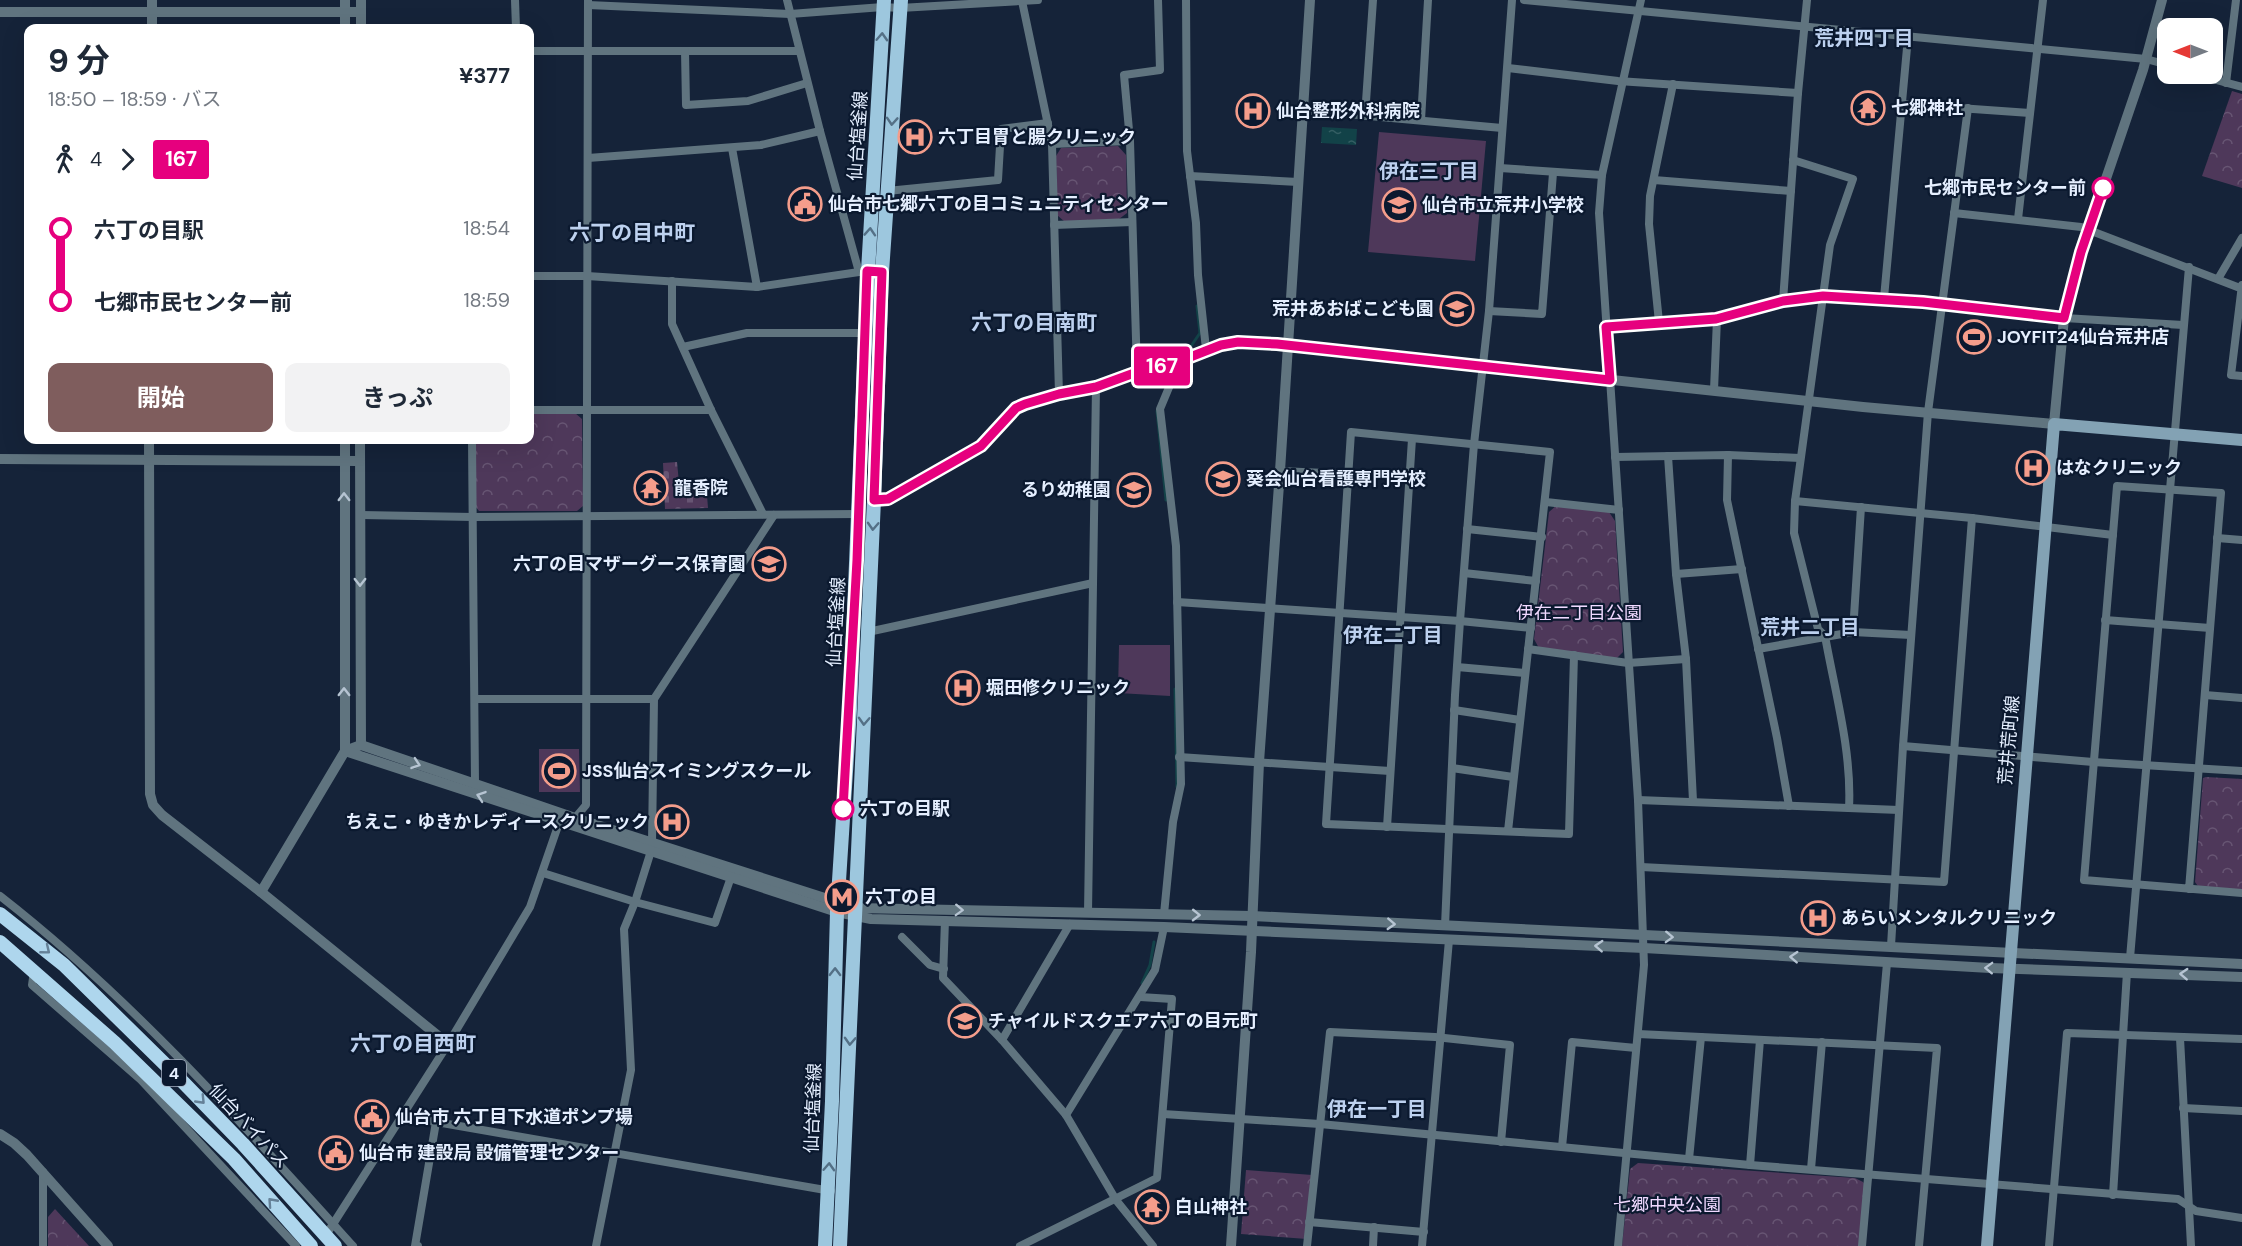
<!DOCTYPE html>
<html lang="ja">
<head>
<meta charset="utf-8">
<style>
  :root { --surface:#fff; --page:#f2f2f3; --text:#1f2937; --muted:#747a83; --accent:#7f5d5d }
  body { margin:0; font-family:"DM Sans","Noto Sans JP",sans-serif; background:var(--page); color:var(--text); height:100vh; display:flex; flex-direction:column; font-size:22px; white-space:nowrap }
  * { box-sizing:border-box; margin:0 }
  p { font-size:20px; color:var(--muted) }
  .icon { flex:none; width:33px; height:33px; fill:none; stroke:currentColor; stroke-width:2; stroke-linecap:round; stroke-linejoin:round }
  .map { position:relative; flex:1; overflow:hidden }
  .panel { position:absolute; left:24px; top:24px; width:510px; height:420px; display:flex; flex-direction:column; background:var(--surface); border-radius:12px; box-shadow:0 6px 24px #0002 }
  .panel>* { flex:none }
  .badge { padding:0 12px; border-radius:4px; font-size:21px; line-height:39px }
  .needle { width:39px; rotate:270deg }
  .controls { position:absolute; left:2157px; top:18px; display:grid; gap:12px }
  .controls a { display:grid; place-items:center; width:66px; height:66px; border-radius:12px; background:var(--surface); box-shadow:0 6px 24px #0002; font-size:30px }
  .map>.badge { position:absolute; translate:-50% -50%; box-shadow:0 0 0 3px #fff }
  .legs { display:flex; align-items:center; gap:9px; height:66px; padding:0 24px; font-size:20px }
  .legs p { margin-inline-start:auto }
  .head { display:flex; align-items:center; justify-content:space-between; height:102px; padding:0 24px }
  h1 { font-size:33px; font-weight:700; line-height:45px }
  .button { display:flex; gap:12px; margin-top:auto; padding:12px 24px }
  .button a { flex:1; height:69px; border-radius:12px; background:var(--accent); color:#fff; font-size:24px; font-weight:700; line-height:69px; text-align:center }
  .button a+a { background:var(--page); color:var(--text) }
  ul { padding:0 24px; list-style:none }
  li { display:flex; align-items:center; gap:21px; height:72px; font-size:22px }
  li i { display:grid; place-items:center; width:9px; height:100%; margin:0 8px; background:currentColor }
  li i::after { content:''; width:15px; height:15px; margin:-8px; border:4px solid; border-radius:50%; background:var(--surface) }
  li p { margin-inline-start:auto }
  li:first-child i { background:linear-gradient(#0000 50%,currentColor 0) }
  li:last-child i { background:linear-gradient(currentColor 50%,#0000 0) }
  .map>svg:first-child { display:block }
</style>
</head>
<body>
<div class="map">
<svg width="2242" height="1246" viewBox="0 0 2242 1246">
  <defs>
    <pattern id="forest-crowns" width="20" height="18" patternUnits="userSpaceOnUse" patternTransform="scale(1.5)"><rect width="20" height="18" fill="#4e385a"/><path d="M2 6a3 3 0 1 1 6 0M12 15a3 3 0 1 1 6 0" fill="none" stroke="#675573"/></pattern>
    <pattern id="cemetery-stones" width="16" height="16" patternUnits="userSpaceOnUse" patternTransform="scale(1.5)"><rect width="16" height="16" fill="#4e385a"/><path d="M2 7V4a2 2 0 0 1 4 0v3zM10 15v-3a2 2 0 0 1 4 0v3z" fill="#675573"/></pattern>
    <pattern id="water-ripples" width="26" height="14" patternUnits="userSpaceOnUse" patternTransform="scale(1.5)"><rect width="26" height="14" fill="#124248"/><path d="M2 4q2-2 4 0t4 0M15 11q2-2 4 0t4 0" fill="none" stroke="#345e63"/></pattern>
  </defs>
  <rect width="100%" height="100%" fill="#152339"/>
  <g fill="url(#forest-crowns)">
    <polygon points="2232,91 2242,94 2242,188 2202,176"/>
    <polygon points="1118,146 1126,155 1127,213 1119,219 1065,222 1057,215 1056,156 1061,148"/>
    <polygon points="530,413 575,413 582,419 583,506 577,511 479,511 475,506 475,440 530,440"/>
    <polygon points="1557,505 1607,509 1615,521 1623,652 1616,659 1540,650 1534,639 1549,512"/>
    <polygon points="2206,777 2242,779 2242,891 2200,889 2195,882 2203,778"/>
    <polygon points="1638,1163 1855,1178 1863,1182 1867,1187 1862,1246 1622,1246 1630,1169"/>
    <polygon points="1246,1170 1312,1175 1307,1239 1241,1234"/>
    <polygon points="55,1209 89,1246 48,1246 48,1217"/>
  </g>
  <polygon fill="url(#cemetery-stones)" points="677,462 679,483 706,483 708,508 665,509 663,463"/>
  <g fill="#4e385a">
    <polygon points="1379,132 1486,141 1475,261 1368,252"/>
    <polygon points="1119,645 1170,645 1170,696 1118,693"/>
    <polygon points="539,749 579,749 580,792 539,792"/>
  </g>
  <polygon fill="url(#water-ripples)" points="1322,127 1357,129 1356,145 1321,143"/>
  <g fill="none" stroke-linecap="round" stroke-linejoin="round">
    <g stroke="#124248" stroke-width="3">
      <polyline points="1189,349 1200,333 1197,306"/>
      <polyline points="1157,411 1166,500"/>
      <polyline points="1175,689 1177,787"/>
      <polyline points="1142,983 1150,965 1154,942"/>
    </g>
    <g stroke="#60747f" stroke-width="8">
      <polyline points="515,0 516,28"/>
      <polyline points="787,0 820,131 859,272 882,272"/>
      <polyline points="1186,0 1187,151 1196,223 1198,275 1206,349"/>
      <polyline points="1524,0 2146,59 2168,65"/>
      <polyline points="1022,1 1052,144 1059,394"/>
      <polyline points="588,5 790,14 883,7 900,8 1038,0"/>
      <polyline points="530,51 799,51"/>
      <polyline points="685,51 686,105 748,101 807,83"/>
      <polyline points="1508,68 1618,81 1798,93"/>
      <polyline points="2194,74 2242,87"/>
      <polyline points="2226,83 2236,0"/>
      <polyline points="1902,104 2030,113"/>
      <polyline points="1303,110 1502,128"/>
      <polyline points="1365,116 1373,0"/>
      <polyline points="1421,120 1428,0"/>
      <polyline points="1052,144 1130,141"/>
      <polyline points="732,148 757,287"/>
      <polyline points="588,158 761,145 820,131"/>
      <path d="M1793 160 1853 179 1830 245 1795 501 1794 533 1818 629 1825 636C1835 692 1852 752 1849 808"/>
      <polyline points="1500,168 1602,175"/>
      <polyline points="1190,176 1298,182"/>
      <polyline points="1654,180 1791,191"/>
      <polyline points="887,191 998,180 1001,129 1048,123"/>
      <polyline points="1954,213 2081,227 2240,288"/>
      <polyline points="2018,219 2043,0"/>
      <polyline points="1054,225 1132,222"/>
      <polyline points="530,276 587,276 757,287 859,272"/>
      <polyline points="2218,279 2242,238"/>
      <polyline points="672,281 672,324 711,410 763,514"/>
      <polyline points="2242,285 2231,375 2242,376"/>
      <polyline points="1884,298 1908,37"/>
      <polyline points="1783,301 1798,93 1807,0"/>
      <polyline points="1489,311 1542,314 1553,173"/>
      <polyline points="1659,322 1649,224 1650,196 1673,84"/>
      <polyline points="1606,326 1717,319 1783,301 1823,296 1942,304 2064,318 2183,325"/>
      <polyline points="683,347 747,333 865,333"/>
      <polyline points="1137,372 1130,141 1124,75 1160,70 1158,0"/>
      <polyline points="1714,390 1717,319"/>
      <polyline points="530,410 711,410"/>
      <polyline points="472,440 475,784"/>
      <polyline points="1728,455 1727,500 1777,738 1789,806"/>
      <polyline points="1668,456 1676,574 1686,659 1693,801"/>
      <polyline points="1615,457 1728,455 1800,458"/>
      <polyline points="1280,471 1348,474"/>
      <polyline points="874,500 888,499 981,446 1016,409 1025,404 1096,387 1137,372 1180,361 1221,345 1238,342 1288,345"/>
      <polyline points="1795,501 1972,518 2113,535"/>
      <polyline points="1546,502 1619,510"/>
      <polyline points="361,515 473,517 858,514"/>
      <polyline points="1467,529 1542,537"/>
      <polyline points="2217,538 2242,540"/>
      <polyline points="1464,573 1536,581"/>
      <polyline points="1676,574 1742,569"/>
      <polyline points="1177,602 1460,621 1531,628"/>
      <polyline points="2105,620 2210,628"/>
      <polyline points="868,632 1093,583"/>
      <polyline points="1853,632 1861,507"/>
      <polyline points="1528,649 1628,663 1686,659"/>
      <polyline points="1758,649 1853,632 1911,635"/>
      <polyline points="1457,667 1525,673"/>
      <polyline points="2205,695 2242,698"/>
      <polyline points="475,699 654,699"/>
      <polyline points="1454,710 1520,720"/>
      <polyline points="1903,746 2093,762 2242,771"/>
      <polyline points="1179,757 1390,771"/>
      <polyline points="1452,768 1513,777"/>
      <polyline points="1638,800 1899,810"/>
      <polyline points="1387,827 1412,439"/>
      <polyline points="1508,831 1550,452 1351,432 1326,824 1569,834 1574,655"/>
      <polyline points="652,843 654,699 774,515"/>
      <polyline points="1641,867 1944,882 1972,518"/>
      <polyline points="543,873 635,902 715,923 731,877"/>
      <polyline points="2189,889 2221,493 2117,486 2084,880 2242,893"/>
      <path d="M0 896C131 998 242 1123 353 1246"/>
      <polyline points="1088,913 1096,387"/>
      <polyline points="1164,914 1173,822 1181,784 1176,546 1160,409 1180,361"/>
      <polyline points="945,920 943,978 1002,1040 1066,1115 1116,1200 1153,1246"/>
      <polyline points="1445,926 1455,695 1460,621 1474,444 1489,311 1512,0"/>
      <polyline points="902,937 930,965 944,969"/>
      <polyline points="1891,946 1903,746 1928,412 1968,108"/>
      <polyline points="2130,958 2189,267"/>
      <polyline points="34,971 32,985 141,1080 296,1246"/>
      <polyline points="1638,1034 1937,1048 1919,1246"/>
      <polyline points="2180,1038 2191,1246"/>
      <polyline points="1002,1040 1070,924"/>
      <polyline points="2183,1108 2242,1111"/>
      <polyline points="1163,1114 1320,1124 1750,1165 2178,1199 2196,1211 2242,1218"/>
      <polyline points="1066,1115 1155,970 1164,927"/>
      <polyline points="402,1116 831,1191"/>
      <polyline points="1562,1147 1572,1042 1636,1048"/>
      <polyline points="1689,1159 1701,1037"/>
      <polyline points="1750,1165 1760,1040"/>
      <polyline points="1811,1169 1822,1042"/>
      <polyline points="2113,1195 2127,972"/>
      <polyline points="1309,1222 1424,1232"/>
      <polyline points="326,1235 448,1044 530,907 559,823 575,818 586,805 588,0"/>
      <polyline points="43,1246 43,1172"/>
      <polyline points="418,1246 415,1246 436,1122"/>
      <polyline points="596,1246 631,1070 624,929 635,902 651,851"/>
      <polyline points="1020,1246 1157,1178 1172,999 1140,997"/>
      <polyline points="1307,1246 1330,1032 1435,1037 1510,1045 1501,1142"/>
      <polyline points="1373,1246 1374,1227"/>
      <polyline points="1422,1246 1449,940"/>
      <polyline points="1618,1246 1644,965 1638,800 1599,213 1602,175 1641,0"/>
      <polyline points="1862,1246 1887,963"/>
      <polyline points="2049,1246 2067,1033 2242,1039"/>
    </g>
    <g stroke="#60747f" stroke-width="10">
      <polyline points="345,0 345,28"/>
      <polyline points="0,12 361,12"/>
      <polyline points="152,28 152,0"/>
      <polyline points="361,28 361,0"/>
      <polyline points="1288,345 1863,407 2054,424 2064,318 2081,252 2143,70 2162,0"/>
      <polyline points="149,440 150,794 153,805 162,815 261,892 448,1044"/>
      <polyline points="360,440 361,745"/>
      <polyline points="0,459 360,461"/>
      <polyline points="345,751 361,745 575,818 856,908 1252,916 2242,964"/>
      <polyline points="345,751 837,912 871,919 1164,927 1644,948 1990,968 2242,977"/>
      <polyline points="261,892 345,751 345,440"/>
      <polyline points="0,1134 14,1143 27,1155 108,1246"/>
      <polyline points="1231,1246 1251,952 1259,762 1280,471 1310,0"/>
    </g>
    <polyline stroke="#83a2b4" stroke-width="12" points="1987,1246 2054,424 2242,440"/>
    <g stroke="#9dc7de" stroke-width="14">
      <polyline points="825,1246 832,1101 837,912 850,709 868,271 884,0"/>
      <polyline points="840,1246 874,500 882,272 901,0"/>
    </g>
    <g stroke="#aed6ed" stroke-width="14">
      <polyline points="0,914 64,965 180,1079 243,1144 335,1246"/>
      <polyline points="0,942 115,1043 234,1159 311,1246"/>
    </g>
  </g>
  <defs><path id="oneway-chevron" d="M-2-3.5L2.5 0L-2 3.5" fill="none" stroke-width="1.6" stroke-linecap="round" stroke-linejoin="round" transform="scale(1.5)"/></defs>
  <g stroke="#547086">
    <use href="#oneway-chevron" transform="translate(882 37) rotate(-87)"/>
    <use href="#oneway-chevron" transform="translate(892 121) rotate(94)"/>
    <use href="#oneway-chevron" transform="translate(870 232) rotate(-86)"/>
    <use href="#oneway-chevron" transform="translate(873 526) rotate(93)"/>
    <use href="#oneway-chevron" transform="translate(864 721) rotate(93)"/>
    <use href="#oneway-chevron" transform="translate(835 972) rotate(-89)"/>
    <use href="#oneway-chevron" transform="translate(850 1041) rotate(93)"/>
    <use href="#oneway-chevron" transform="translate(829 1167) rotate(-87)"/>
  </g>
  <g stroke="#b6c4d2">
    <use href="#oneway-chevron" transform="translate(344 497) rotate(-90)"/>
    <use href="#oneway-chevron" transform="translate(360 582) rotate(90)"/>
    <use href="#oneway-chevron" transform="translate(344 692) rotate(-90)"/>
    <use href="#oneway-chevron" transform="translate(416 764) rotate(19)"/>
    <use href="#oneway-chevron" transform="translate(481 796) rotate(-161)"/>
    <use href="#oneway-chevron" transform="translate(959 910) rotate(2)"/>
    <use href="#oneway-chevron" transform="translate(1196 915) rotate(1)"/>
    <use href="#oneway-chevron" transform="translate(1391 924) rotate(3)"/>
    <use href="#oneway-chevron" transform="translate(1669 937) rotate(2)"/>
    <use href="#oneway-chevron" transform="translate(1599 946) rotate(-177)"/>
    <use href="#oneway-chevron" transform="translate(1794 957) rotate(-177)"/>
    <use href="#oneway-chevron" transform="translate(1989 968) rotate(-178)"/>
    <use href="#oneway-chevron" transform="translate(2184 974) rotate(-177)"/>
  </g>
  <g stroke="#658198">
    <use href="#oneway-chevron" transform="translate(46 950) rotate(39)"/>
    <use href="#oneway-chevron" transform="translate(201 1100) rotate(46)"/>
    <use href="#oneway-chevron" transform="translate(272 1202) rotate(-132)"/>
  </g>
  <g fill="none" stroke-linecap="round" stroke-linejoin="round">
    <g stroke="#fff" stroke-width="14">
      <polyline id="line-1" points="843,809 857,560 867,271 882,272 874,500 888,499 981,446 1016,408 1025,404 1059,394 1096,387 1137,372 1180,361 1221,345 1238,342 1277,344 1610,380 1606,327 1716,319 1783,301 1823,296 1923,302 2064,318 2081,252 2103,188"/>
    </g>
    <use href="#line-1" stroke="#e6007e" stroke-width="9"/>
  </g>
  <defs>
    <g id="temple-ring" transform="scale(1.725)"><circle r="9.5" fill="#0b192f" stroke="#f49d8b" stroke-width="1.5"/><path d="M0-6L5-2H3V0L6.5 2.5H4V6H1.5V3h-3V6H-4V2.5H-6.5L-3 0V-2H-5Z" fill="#f49d8b"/></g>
    <g id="hospital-ring" transform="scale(1.725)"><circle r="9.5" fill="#0b192f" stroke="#f49d8b" stroke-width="1.5"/><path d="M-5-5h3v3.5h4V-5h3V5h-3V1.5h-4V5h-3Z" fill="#f49d8b"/></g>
    <g id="civic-ring" transform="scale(1.725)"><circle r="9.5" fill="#0b192f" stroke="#f49d8b" stroke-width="1.5"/><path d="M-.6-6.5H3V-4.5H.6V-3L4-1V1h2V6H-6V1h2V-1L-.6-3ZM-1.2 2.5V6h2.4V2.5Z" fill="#f49d8b"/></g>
    <g id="school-ring" transform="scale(1.725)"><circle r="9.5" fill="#0b192f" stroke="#f49d8b" stroke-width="1.5"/><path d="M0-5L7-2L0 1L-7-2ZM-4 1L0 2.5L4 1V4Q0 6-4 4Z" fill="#f49d8b"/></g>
    <g id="stadium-ring" transform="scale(1.725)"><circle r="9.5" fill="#0b192f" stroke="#f49d8b" stroke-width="1.5"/><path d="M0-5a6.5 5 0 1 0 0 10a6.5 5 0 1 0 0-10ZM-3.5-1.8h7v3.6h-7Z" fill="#f49d8b"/></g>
    <g id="university-ring" transform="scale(1.725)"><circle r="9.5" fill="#0b192f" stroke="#f49d8b" stroke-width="1.5"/><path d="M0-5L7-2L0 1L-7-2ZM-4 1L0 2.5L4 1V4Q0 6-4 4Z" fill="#f49d8b"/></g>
    <g id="metro-ring" transform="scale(1.725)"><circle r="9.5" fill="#0b192f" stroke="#f49d8b" stroke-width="1.5"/><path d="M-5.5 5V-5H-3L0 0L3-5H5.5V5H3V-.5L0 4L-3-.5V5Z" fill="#f49d8b"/></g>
  </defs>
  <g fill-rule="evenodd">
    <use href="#temple-ring" x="1868" y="108"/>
    <use href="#hospital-ring" x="1253" y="111"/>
    <use href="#hospital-ring" x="915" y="137"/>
    <use href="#civic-ring" x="805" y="204"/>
    <use href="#school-ring" x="1399" y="205"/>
    <use href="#school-ring" x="1457" y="309"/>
    <use href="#stadium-ring" x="1974" y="337"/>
    <use href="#hospital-ring" x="2033" y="468"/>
    <use href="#university-ring" x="1223" y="479"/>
    <use href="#temple-ring" x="651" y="488"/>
    <use href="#school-ring" x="1134" y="490"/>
    <use href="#school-ring" x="769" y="564"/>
    <use href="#hospital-ring" x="963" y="688"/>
    <use href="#stadium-ring" x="559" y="771"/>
    <use href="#hospital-ring" x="672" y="822"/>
    <use href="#metro-ring" x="842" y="897"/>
    <use href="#hospital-ring" x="1818" y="918"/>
    <use href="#school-ring" x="965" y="1021"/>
    <use href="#civic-ring" x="372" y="1117"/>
    <use href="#civic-ring" x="336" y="1153"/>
    <use href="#temple-ring" x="1152" y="1207"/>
  </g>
  <g fill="#fff" stroke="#e6007e" stroke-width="3">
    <circle cx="2103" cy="188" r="10"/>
    <circle cx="843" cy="809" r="10"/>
  </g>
  <g text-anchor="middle" stroke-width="4.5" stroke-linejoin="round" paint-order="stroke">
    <rect fill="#0b192f" stroke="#a4afc1" stroke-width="1.5" x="162" y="1060" width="24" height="26" rx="4.5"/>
    <g font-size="16" font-weight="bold" fill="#e5efff">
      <text x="174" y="1079">4</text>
    </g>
    <g font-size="18" font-weight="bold" fill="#e5efff" stroke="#0b192f" text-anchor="start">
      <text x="1891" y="114">七郷神社</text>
      <text x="1276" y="117">仙台整形外科病院</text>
      <text x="938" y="143">六丁目胃と腸クリニック</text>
      <text x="828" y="210">仙台市七郷六丁の目コミュニティセンター</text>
      <text x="1422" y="211">仙台市立荒井小学校</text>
      <text x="1434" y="315" text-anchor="end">荒井あおばこども園</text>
      <text x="1997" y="343">JOYFIT24仙台荒井店</text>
      <text x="2056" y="474">はなクリニック</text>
      <text x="1246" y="485">葵会仙台看護専門学校</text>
      <text x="674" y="494">龍香院</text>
      <text x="1111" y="496" text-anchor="end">るり幼稚園</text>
      <text x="746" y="570" text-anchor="end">六丁の目マザーグース保育園</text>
      <text x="986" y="694">堀田修クリニック</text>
      <text x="582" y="777">JSS仙台スイミングスクール</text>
      <text x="649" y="828" text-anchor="end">ちえこ・ゆきかレディースクリニック</text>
      <text x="865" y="903">六丁の目</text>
      <text x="1841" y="924">あらいメンタルクリニック</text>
      <text x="988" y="1027">チャイルドスクエア六丁の目元町</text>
      <text x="395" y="1123">仙台市 六丁目下水道ポンプ場</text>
      <text x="359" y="1159">仙台市 建設局 設備管理センター</text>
      <text x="1175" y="1213">白山神社</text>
    </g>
    <g font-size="18" fill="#e5efff" stroke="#0b192f">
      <text transform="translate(858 136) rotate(-86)" y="6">仙台塩釜線</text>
      <text transform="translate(836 622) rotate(-87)" y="6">仙台塩釜線</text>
      <text transform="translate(2009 740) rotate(-85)" y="6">荒井荒町線</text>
      <text transform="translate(813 1108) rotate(-88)" y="6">仙台塩釜線</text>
      <text transform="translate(249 1126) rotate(47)" y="6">仙台バイパス</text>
    </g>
    <g font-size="18" font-weight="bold" fill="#e5efff" stroke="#0b192f" text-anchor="end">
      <text x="2086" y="194">七郷市民センター前</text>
      <text x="860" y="815" text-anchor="start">六丁の目駅</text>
    </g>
    <g font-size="18" fill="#f0d9ff" stroke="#0b192f">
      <text x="1579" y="619">伊在二丁目公園</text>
      <text x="1667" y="1211">七郷中央公園</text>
    </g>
    <g font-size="20" font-weight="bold" fill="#bdd1ef" stroke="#0b192f">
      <text x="1864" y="45">荒井四丁目</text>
      <text x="1429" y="178">伊在三丁目</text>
      <text x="1810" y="634">荒井二丁目</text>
      <text x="1393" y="642">伊在二丁目</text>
      <text x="1377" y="1116">伊在一丁目</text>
    </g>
    <g font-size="21" font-weight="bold" fill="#bdd1ef" stroke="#0b192f">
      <text x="632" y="240">六丁の目中町</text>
      <text x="1034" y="330">六丁の目南町</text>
      <text x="413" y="1051">六丁の目西町</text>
    </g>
  </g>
</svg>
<div class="controls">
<a><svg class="needle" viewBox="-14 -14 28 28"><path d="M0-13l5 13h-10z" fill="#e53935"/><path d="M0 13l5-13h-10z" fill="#747a83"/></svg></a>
</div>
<b class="badge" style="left:1162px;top:366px;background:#e6007e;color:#fff">167</b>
<section class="panel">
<div class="head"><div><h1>9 分</h1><p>18:50 – 18:59 · バス</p></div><b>¥377</b></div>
<div class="legs"><svg class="icon" aria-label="walk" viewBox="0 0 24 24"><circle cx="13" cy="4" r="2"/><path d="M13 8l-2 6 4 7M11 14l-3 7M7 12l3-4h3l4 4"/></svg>4<svg class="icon" aria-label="forward" viewBox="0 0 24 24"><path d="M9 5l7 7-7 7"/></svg><b class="badge" style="background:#e6007e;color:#fff">167</b></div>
<ul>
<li><i style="color:#e6007e"></i><b>六丁の目駅</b><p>18:54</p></li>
<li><i style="color:#e6007e"></i><b>七郷市民センター前</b><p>18:59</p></li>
</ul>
<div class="button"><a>開始</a><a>きっぷ</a></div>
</section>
</div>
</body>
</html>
